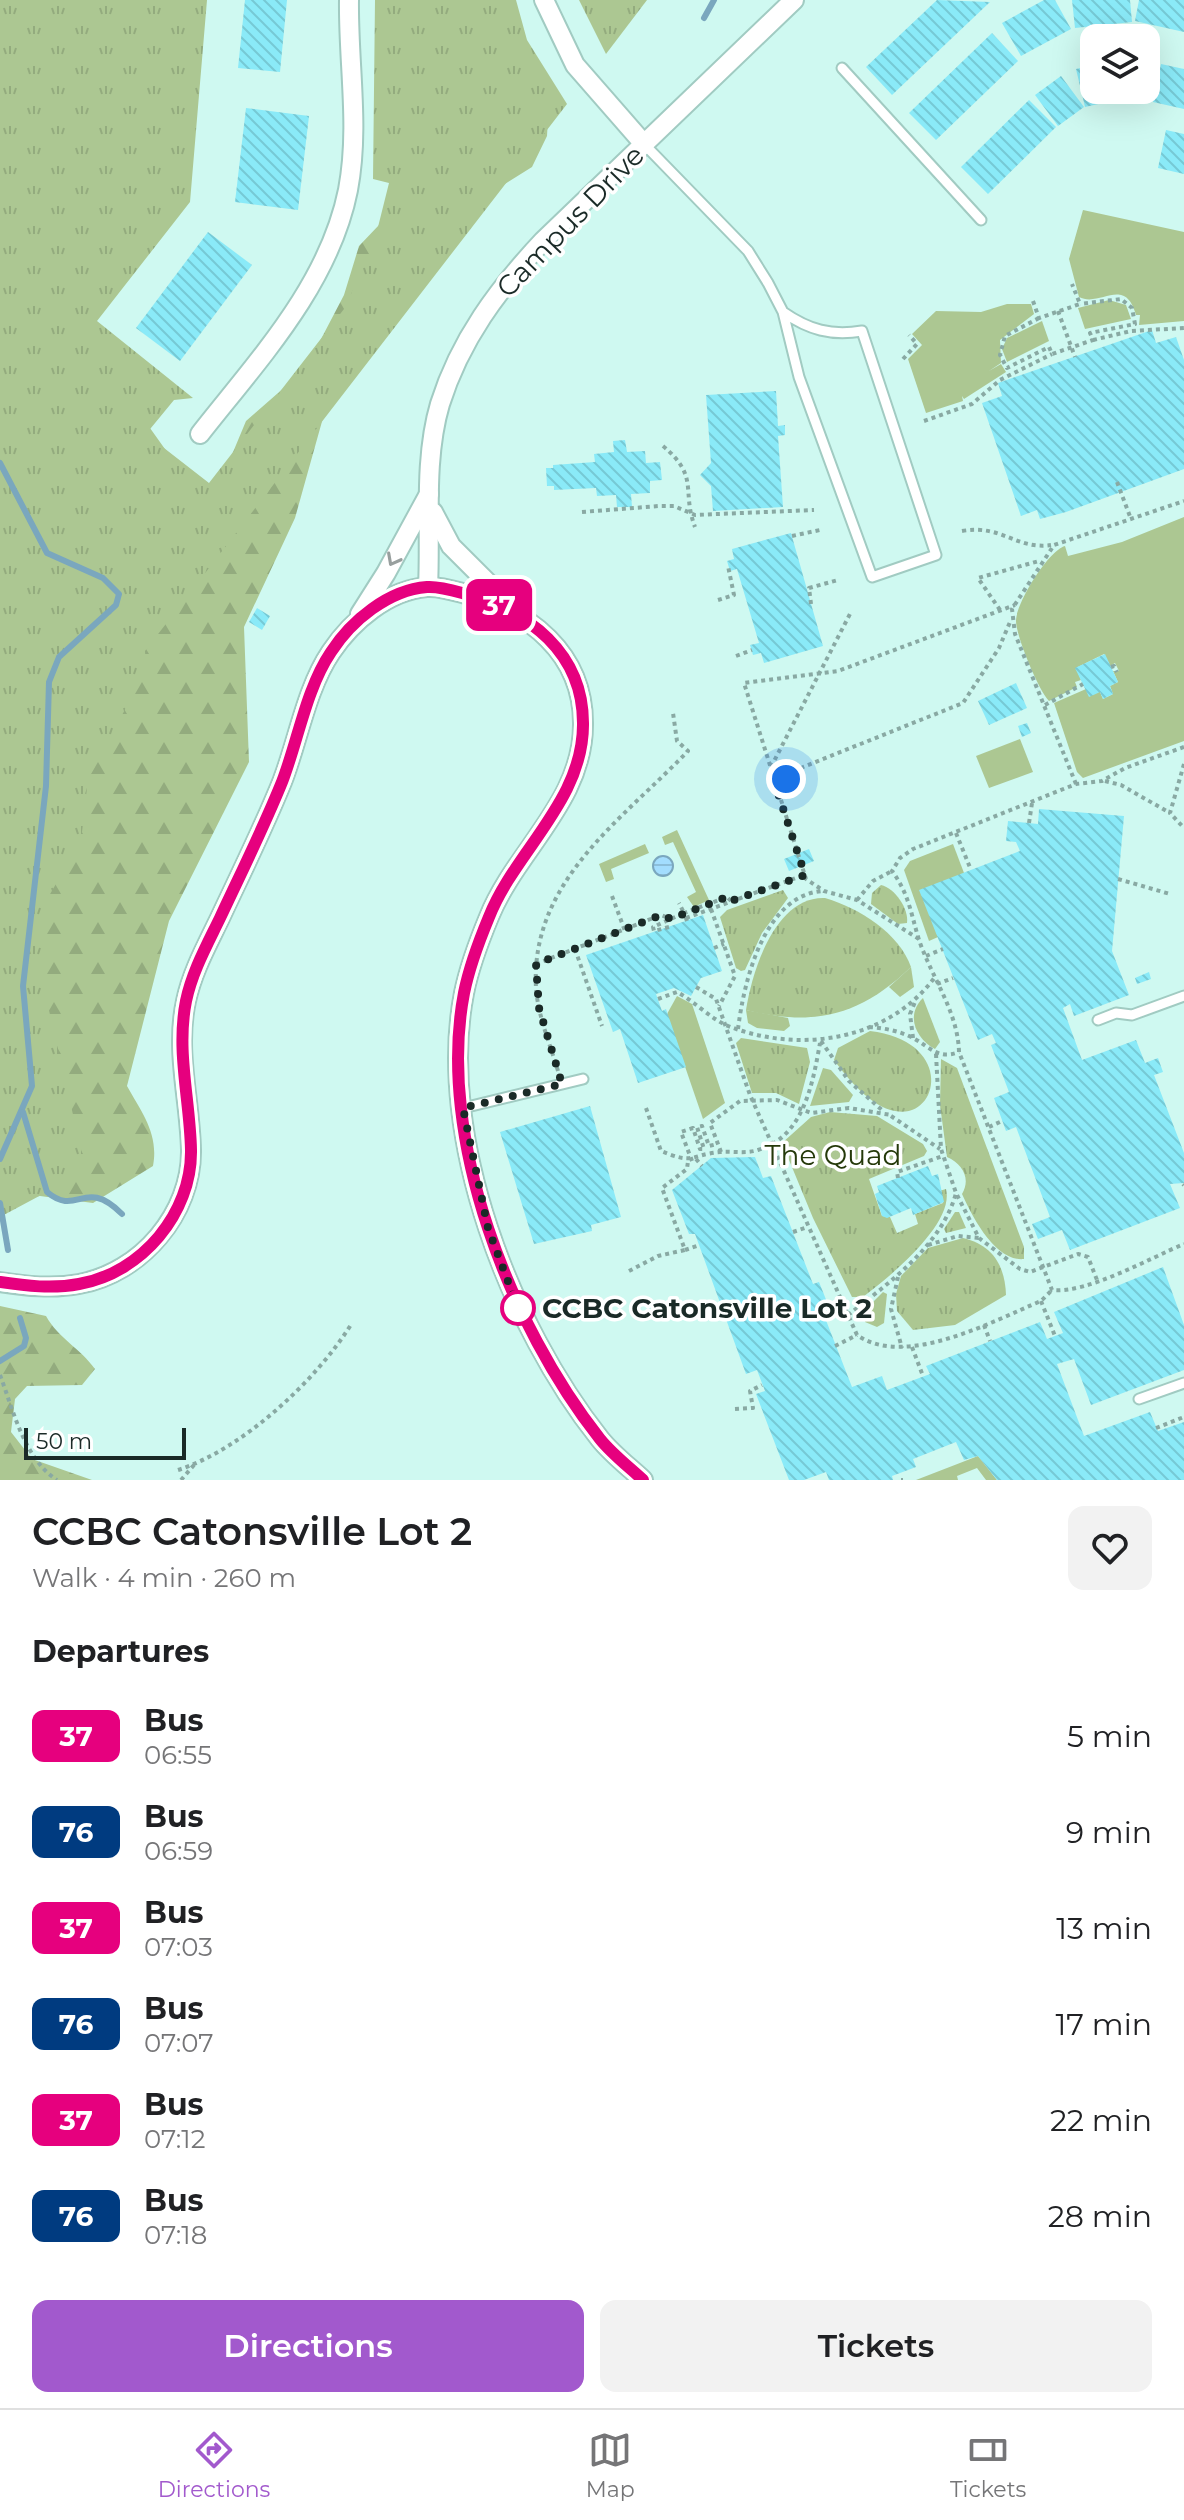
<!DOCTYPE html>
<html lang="en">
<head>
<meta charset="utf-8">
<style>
  :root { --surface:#fff; --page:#f2f2f2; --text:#202124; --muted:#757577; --line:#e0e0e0; --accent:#a259cd }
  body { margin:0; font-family:Montserrat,sans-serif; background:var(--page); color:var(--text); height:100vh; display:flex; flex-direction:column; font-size:30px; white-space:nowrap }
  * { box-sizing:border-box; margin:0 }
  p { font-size:26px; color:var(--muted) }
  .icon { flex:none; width:44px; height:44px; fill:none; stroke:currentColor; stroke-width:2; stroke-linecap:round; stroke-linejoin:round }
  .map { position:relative; height:1480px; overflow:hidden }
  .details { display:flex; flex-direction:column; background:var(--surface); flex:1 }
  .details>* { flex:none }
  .badge { padding:0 16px; border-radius:12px; font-size:28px; line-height:52px }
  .tools { position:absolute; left:1080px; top:24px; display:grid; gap:16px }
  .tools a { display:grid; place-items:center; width:80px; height:80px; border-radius:16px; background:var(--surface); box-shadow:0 8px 32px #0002; font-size:40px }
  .scale { position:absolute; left:24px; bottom:20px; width:162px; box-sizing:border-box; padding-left:8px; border:4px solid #1a2a27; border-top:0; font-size:22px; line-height:28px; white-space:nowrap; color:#1a2a27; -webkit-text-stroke:6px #fff; paint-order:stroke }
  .you { position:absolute; width:40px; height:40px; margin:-20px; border:6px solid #fff; border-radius:50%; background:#1a73e8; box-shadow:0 0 0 12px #1a73e833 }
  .map>.badge { position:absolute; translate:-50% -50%; box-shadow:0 0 0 4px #fff }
  h2 { padding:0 32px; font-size:30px; line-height:72px }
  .round { display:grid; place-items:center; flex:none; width:84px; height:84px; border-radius:16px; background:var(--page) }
  .overview { display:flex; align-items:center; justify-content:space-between; height:136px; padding:0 32px }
  h1 { font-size:38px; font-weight:600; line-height:60px }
  .primary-button { display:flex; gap:16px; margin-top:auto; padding:16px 32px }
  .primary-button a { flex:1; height:92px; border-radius:16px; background:var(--accent); color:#fff; font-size:32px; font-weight:600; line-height:92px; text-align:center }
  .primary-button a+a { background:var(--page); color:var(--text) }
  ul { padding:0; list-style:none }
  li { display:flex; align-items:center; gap:24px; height:96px; padding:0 32px }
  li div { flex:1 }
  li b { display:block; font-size:30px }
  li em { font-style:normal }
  li .badge { min-width:88px; font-weight:700; text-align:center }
  .dock { display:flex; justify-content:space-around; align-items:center; height:112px; border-top:2px solid var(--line); background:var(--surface); font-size:22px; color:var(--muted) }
  .dock a { display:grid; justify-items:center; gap:4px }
  .dock .current { color:var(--accent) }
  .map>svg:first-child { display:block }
</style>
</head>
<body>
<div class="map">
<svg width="1184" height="1480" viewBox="0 0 1184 1480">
  <defs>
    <pattern id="forest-firs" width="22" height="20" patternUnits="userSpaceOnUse" patternTransform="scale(2)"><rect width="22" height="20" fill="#acc792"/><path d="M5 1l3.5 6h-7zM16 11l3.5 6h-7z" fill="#93ab7e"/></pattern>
    <pattern id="park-tufts" width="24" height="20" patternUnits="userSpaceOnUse" patternTransform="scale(2)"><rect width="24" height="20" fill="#acc792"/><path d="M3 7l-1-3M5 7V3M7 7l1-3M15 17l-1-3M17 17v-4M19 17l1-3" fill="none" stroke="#93ab7e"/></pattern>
    <pattern id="water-rules" width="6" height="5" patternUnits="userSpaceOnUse" patternTransform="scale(2)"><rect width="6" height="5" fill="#a3ddfe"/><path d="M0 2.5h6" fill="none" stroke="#8cbeda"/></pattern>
    <pattern id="building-back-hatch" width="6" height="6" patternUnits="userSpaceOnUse" patternTransform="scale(2)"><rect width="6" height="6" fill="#8aeaf8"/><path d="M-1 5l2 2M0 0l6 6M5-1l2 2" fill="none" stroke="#76c9d5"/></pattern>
  </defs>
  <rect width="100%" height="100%" fill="#cff9f1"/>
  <g fill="#acc792">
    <path d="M1083 210 1184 232V321L1139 325 1140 315H1136C1125 275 1100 308 1079 297L1069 259Z"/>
    <polygon points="1109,300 1126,305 1131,319 1085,329 1078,308"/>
    <polygon points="1007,304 1031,304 1034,314 1000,340 1001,363 989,371 1001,364 1006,372 964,399 962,396 963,401 926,413 908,359 922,345 912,334 936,311 981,312"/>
    <polygon points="1042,321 1049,341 1007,362 1002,349 1007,338"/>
    <path d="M1184 517V741L1083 778 1077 772 1054 703 1086 689 1100 692 1103 699 1113 694 1110 686 1118 682 1113 671H1119L1115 663 1110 666 1104 654 1076 668 1081 680 1075 682 1077 687 1049 701C1039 691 1016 636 1016 621 1016 603 1048 551 1065 546L1068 556 1122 542Z"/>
    <polygon points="1020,739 1033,772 989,788 976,756"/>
    <polygon points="677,830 709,900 694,907 687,897 696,892 673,842 665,845 662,837"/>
    <polygon points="645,844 649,853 611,869 614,879 606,882 599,864"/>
    <polygon points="953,844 964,873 938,937 929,941 904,870 910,861"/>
    <polygon points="911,967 914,987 900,997 889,987"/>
    <polygon points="677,996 692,1004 725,1103 703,1119 667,1014"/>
    <path d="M923 998 940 1042 935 1049C916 1039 905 1015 923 998Z"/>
    <polygon points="746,1010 788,1018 790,1026 784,1031 757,1028 748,1023"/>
    <polygon points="883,1292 887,1294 884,1323 877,1327 865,1322 869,1306"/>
    <polygon points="978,1456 997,1480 986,1480 977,1468 957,1476 958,1480 916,1480"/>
  </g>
  <g fill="url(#forest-firs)">
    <path d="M0 0 55 348 145 421 177 466 213 486 226 469 246 421 286 386 320 341 344 295 359 246 438 163 548 118 547 136 532 167 459 213 335 375 295 518 244 627 249 762 169 921 127 1086C142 1113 159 1134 153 1166L93 1203 40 1196 7 1200Z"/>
    <path d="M0 1306 46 1316C59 1339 80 1348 95 1369L82 1385 27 1386 15 1399 11 1432 32 1459 92 1480H0Z"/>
  </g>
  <g fill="url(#park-tufts)">
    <polygon points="0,0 207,0 190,202 97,321 193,398 174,400 146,434 209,483 344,309 373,247 389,183 373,179 375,0 516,0 527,40 567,104 145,651 146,670 88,779 81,841 46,901 39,967 86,1171 0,1217"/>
    <polygon points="579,0 647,0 606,54"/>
    <path d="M881 885C895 888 909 909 907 923L898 924 871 904 872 893Z"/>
    <polygon points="783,890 788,898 762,933 745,970 741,971 736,968 720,917 727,910"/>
    <path d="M825 898C859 908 899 933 911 967 860 1016 814 1027 746 1010 752 971 775 896 825 898Z"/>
    <path d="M870 1031C955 1041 940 1120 895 1111 871 1107 848 1079 834 1060L838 1048Z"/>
    <polygon points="741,1038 807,1048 810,1062 799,1104 776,1093 752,1093 736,1043"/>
    <path d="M941 1059 957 1068 1024 1247V1259C995 1262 972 1216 962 1194 971 1179 963 1164 947 1157L940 1105Z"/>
    <polygon points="823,1068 831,1070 853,1095 849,1102 810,1106"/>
    <path d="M830 1112 877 1116 923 1144 927 1151 924 1156 869 1179 882 1216 890 1217 897 1233 918 1224 915 1214 943 1203 939 1191 946 1189C955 1224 888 1278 863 1297H852L813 1218 782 1143 811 1117Z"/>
    <polygon points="955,1212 959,1212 966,1228 946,1233 944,1229"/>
    <path d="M963 1238C993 1245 1005 1266 1006 1295L955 1325 913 1330 897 1311 896 1294 901 1276 928 1248Z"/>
  </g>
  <circle fill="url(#water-rules)" stroke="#7aa7be" stroke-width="2" cx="663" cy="866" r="10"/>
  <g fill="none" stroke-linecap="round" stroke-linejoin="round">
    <g stroke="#7aa7be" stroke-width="6">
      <polyline points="704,18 714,0"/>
      <polyline points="0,463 47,553 103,578 119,594 116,605 59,657 49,682 46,786 23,986 32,1086 0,1159"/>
      <path d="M23 1112 47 1192C78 1218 84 1176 122 1214"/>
      <polyline points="0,1203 8,1250"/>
      <polyline points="0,1361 24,1346 26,1338 20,1318"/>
    </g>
  </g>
  <g fill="url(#building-back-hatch)">
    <polygon points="245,0 287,0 280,72 238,68"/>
    <polygon points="937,0 990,2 892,95 866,67"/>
    <polygon points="1044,0 1055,0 1071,29 1021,56 1002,23"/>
    <polygon points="1072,0 1130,0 1132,22 1075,28"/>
    <polygon points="1139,0 1184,0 1184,32 1135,21"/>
    <polygon points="992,33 1018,61 936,140 909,113"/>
    <polygon points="1146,62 1151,62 1149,101 1117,99 1117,90 1146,90"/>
    <polygon points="1161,64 1184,69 1184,109 1153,102"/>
    <polygon points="1094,65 1094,90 1114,90 1116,100 1085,107 1076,69"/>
    <polygon points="1061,76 1084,107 1058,126 1035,95"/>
    <polygon points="1029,100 1056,127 988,194 961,167"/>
    <polygon points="246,108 309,116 298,210 235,202"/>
    <polygon points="1166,130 1184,134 1184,174 1158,168"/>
    <polygon points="208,232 252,265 180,361 136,328"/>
    <polygon points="1152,330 1156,343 1176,337 1184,360 1184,469 1066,512 1040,519 1037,510 1021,516 982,403 1002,396 998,383"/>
    <polygon points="776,391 778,426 785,425 785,435 778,436 783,507 713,511 711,486 700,475 711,463 706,395"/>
    <polygon points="625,440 627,452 645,451 646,463 660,462 662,480 650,481 650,493 631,494 632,507 617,507 616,495 597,496 596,488 554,490 554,486 547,486 546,468 553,468 553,465 595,462 594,454 614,452 613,441"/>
    <polygon points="791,533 823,646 764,663 761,653 753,655 750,645 759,643 737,569 730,571 727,561 734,559 732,549"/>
    <polygon points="257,608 270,616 262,630 249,622"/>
    <polygon points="1105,654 1118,682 1110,686 1113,694 1103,699 1100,692 1089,697 1075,668"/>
    <polygon points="1016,683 1027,708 989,725 978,701"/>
    <polygon points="1027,723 1031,733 1022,737 1018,726"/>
    <polygon points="1039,809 1124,816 1112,951 1129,995 1074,1016 1070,1004 1063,1008 1082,1060 1136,1040 1145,1063 1158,1058 1163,1072 1154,1075 1184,1153 1184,1183 1170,1184 1180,1208 1070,1250 1062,1230 1038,1239 1032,1224 1050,1217 1016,1127 1006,1131 994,1098 1009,1092 991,1045 996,1043 992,1034 978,1040 919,890 1020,851 1016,842 1006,841 1008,821 1038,824"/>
    <polygon points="809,849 814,861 789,871 784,859"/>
    <polygon points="703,915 722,971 701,978 691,996 674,988 656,994 662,1011 666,1009 686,1067 638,1083 620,1029 613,1032 586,955"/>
    <polygon points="1149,972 1151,979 1137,984 1135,978"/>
    <polygon points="590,1106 621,1217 591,1225 592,1231 534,1244 500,1132"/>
    <polygon points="755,1157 763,1178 771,1176 813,1284 819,1282 829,1307 822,1310 852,1387 882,1376 887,1390 930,1374 926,1366 1040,1322 1047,1339 1063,1333 1054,1312 1163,1267 1184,1325 1184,1370 1091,1405 1074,1359 1057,1364 1084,1436 1150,1412 1158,1431 1184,1422 1184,1480 997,1480 978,1456 964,1460 956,1442 913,1459 916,1467 892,1476 893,1480 829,1480 826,1472 804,1480 789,1480 756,1394 765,1391 757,1370 746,1374 695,1234 689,1234 672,1190 711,1158"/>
    <polygon points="928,1166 932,1176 938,1174 944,1202 913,1215 911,1208 887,1218 882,1216 875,1194 879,1192 877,1186"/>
  </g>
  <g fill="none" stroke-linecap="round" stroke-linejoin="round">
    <g stroke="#a1cbc2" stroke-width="13">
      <g id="service">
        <polyline points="842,68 981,220"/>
        <path d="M644 144 748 251 768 283 783 312 799 377 872 577 936 555 862 331C831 336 809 330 783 312"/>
        <polyline points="1098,1020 1116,1013 1132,1015 1184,996"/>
        <polyline points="463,1108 583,1079"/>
        <polyline points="1139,1399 1184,1383"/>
      </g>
    </g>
    <g stroke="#a1cbc2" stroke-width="22">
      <g id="minor">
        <polyline points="544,0 575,65 644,144"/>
        <path d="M200 434C258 360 329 285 348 190 360 127 348 63 349 0"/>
        <polyline points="433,512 451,546 507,602"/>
        <path d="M428 587C431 528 423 461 440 404 460 340 498 289 543 241L794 0"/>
        <polyline points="360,614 386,573 429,494"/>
        <path d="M0 1282C26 1286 53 1289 79 1284 141 1273 192 1213 191 1150 190 1100 175 1051 186 1001 192 972 207 945 220 918 241 873 263 829 282 782 298 741 306 689 331 652 352 621 388 590 427 587 439 586 455 591 466 594 529 611 583 653 583 723 584 801 516 850 489 917 479 941 469 968 464 993 436 1137 511 1327 600 1439 612 1454 629 1467 643 1480"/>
      </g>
    </g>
    <g stroke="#89a9a3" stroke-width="4" stroke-dasharray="4 4" stroke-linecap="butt">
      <polyline points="1033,301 1039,318 1080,304 1072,284"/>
      <polyline points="1058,311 1075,357"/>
      <polyline points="1039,318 1005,336 1000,355 1007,368 1049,347 1052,354 1093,340 1090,333 1135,324 1132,308 1121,299 1080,304"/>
      <polyline points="1093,340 1131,331 1184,328"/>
      <polyline points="903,359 917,344 909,335"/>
      <polyline points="924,421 972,404 1000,380 1052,354"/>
      <path d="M663 446C700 477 681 490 695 527"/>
      <polyline points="1117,482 1131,519"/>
      <polyline points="582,512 659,506 674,506 695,515 814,510"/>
      <path d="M962 531C1002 524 1016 550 1051 545"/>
      <polyline points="792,536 820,530"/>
      <polyline points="718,600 734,595 728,566"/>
      <polyline points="811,604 809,588 838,580"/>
      <polyline points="1000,610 978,578 1039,561"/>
      <polyline points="736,656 752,650"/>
      <polyline points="1111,667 1114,666 1117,672"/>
      <polyline points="1045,705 1083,684"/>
      <path d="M1184 747 1125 768 1102 781 1076 784 913 849 900 858 892 871C909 894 911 914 919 940 932 978 958 1012 959 1052L1052 1290C1087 1294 1150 1258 1184 1244"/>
      <polyline points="1184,764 1170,813 1184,828"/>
      <polyline points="771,767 851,612"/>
      <polyline points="1105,781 1121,785 1170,813"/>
      <polyline points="1076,784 1015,634 1012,609 1054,545 1184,501"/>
      <polyline points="777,790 803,767 963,703 999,648 1010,622"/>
      <polyline points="1029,823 1032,803"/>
      <polyline points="956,833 971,870"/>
      <polyline points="1118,879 1170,894"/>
      <polyline points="612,896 625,931"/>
      <polyline points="857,900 873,881 892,871"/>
      <polyline points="711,909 735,976 719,1006"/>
      <polyline points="686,918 804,875"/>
      <polyline points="687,921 684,913 727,897 731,901"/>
      <polyline points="669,927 654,931 653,927 684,913 679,903"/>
      <polyline points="919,939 857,900 824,891 806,879 744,683 838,671 1015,605"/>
      <polyline points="714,948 724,944"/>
      <polyline points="575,949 602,1026"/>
      <polyline points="926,956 943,949"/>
      <polyline points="536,964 661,915 671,919"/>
      <polyline points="937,984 953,978"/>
      <path d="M696 987 716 999 750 1095 857 1335C905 1369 993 1321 1041 1301L1052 1290"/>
      <path d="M658 999 677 992C694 1001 711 1019 728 1026 799 1054 888 1041 935 977"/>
      <path d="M869 1027C884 1028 900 1031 913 1038 930 1047 938 1060 959 1052"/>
      <path d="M738 1029C744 981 764 896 822 891"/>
      <polyline points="913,1038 910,1014 915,1002"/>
      <polyline points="821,1041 849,1081 883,1111"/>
      <polyline points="936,1054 941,1149 956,1193 979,1238 1020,1269 1030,1272 1078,1254 1088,1257 1097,1280"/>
      <path d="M558 1071C550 1044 538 1016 536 988 530 881 622 820 688 751L677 741 673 713"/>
      <path d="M646 1108 661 1151C695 1165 689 1155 720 1152 733 1151 746 1154 758 1150 804 1137 813 1082 820 1043"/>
      <polyline points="891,1116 940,1149"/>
      <polyline points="989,1127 1002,1121"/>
      <polyline points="721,1152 710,1123 740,1101 777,1100 811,1113 849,1108 891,1115"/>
      <polyline points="696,1159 702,1166"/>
      <polyline points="692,1161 681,1132 693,1128 700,1149 704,1149 697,1127 702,1126 709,1146 717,1144"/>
      <polyline points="898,1178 897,1172 943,1156"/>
      <polyline points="1183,1184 1184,1185"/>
      <polyline points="793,1232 808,1227"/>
      <polyline points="928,1245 958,1236 979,1238"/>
      <polyline points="685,1250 700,1245"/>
      <polyline points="629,1271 658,1256 685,1250 662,1188 687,1169 688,1161"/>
      <polyline points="898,1277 891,1309 902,1348"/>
      <polyline points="1041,1301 1055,1336"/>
      <path d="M848 1315C889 1283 942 1245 956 1193"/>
      <polyline points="984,1325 990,1341"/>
      <polyline points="835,1346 857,1335"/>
      <polyline points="912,1347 923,1376"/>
      <path d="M0 1375C13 1409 24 1459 57 1480"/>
      <polyline points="735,1409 753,1408 750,1391 762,1385"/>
      <polyline points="1156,1428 1184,1417"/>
      <path d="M178 1470C243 1449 317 1380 352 1323"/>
      <polyline points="181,1480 194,1465"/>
      <polyline points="901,1480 903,1480"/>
    </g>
    <use href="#service" stroke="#fff" stroke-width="9"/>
    <use href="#minor" stroke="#fff" stroke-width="18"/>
  </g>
  <defs><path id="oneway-chevron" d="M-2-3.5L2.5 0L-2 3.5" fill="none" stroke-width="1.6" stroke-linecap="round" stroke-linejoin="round" transform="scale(2)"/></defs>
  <use stroke="#989f9e" href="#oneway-chevron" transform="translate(393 560) rotate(118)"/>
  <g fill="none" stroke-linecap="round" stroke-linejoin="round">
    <g stroke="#fff" stroke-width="18">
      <path id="line" d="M0 1282C26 1286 53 1289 79 1284 142 1273 192 1213 191 1150 190 1100 176 1051 186 1001 192 972 207 945 220 918 241 873 263 829 282 782 298 741 306 689 331 652 351 621 388 590 427 587 439 586 455 591 466 594 529 611 583 653 583 723 584 800 515 851 489 917 479 941 469 968 464 993 436 1138 511 1327 600 1439 612 1454 629 1467 643 1480"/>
    </g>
    <use href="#line" stroke="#e6007e" stroke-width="12"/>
    <polyline stroke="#1a2a27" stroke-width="8" stroke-dasharray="0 14.4" points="518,1308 488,1228 463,1108 562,1084 539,1008 536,964 661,915 671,919 727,897 731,901 805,875 777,790 786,779"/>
  </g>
  <circle fill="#fff" stroke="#e6007e" stroke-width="4" cx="518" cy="1308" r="16"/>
  <g text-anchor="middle" stroke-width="7" stroke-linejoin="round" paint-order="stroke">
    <g font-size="28" fill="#1a2a27" stroke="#fff">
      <text transform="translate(570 221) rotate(-46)" y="10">Campus Drive</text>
    </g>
    <g font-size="28" fill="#25390a" stroke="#fff">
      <text x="833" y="1165">The Quad</text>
    </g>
    <g font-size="28" font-weight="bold" fill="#1a2a27" stroke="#fff" text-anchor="start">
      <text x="542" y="1318">CCBC Catonsville Lot 2</text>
    </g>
  </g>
</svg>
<div class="tools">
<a><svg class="icon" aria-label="layers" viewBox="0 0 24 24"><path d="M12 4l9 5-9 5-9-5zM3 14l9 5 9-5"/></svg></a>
</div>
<div class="scale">50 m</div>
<div class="you" style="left:786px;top:779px"></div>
<b class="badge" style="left:499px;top:605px;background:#e6007e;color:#fff">37</b>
</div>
<section class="details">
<div class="overview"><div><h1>CCBC Catonsville Lot 2</h1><p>Walk · 4 min · 260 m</p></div><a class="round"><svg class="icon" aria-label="heart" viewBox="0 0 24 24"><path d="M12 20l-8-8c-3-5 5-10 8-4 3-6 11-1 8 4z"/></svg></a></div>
<h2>Departures</h2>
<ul>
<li><span class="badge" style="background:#e6007e;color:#fff">37</span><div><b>Bus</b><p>06:55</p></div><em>5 min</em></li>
<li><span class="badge" style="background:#003b80;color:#fff">76</span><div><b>Bus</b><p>06:59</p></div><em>9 min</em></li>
<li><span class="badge" style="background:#e6007e;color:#fff">37</span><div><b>Bus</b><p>07:03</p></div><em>13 min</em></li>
<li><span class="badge" style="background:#003b80;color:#fff">76</span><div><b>Bus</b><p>07:07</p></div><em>17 min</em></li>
<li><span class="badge" style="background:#e6007e;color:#fff">37</span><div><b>Bus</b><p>07:12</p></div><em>22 min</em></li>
<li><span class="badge" style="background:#003b80;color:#fff">76</span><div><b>Bus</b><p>07:18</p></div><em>28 min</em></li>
</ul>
<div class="primary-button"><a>Directions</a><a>Tickets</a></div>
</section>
<nav class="dock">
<a class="current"><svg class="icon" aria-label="directions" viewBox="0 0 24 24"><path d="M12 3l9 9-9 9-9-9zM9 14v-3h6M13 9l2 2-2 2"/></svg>Directions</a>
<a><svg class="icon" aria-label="map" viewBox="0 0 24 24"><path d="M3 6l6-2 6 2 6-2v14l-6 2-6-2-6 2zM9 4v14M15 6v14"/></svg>Map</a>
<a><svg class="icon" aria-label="tickets" viewBox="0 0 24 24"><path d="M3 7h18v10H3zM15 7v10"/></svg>Tickets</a>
</nav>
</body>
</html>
